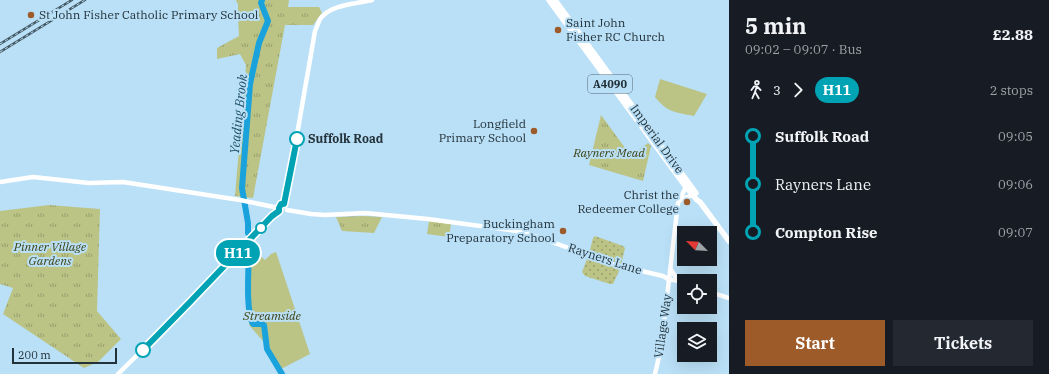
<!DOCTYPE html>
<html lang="en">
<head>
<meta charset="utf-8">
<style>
  :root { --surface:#171b24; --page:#242831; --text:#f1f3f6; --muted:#9ea1a6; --accent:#9e5b2a }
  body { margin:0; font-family:"IBM Plex Serif",serif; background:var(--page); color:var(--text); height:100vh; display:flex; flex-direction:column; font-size:15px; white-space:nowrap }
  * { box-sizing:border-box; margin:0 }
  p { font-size:13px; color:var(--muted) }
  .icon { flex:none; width:22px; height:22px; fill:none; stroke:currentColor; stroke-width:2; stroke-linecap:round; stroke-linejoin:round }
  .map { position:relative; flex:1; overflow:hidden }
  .sheet { display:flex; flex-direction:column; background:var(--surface); width:320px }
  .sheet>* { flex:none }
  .badge { padding:0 8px; border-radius:13px; font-size:14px; line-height:26px }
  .needle { width:26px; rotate:294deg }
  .controls { position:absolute; left:677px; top:226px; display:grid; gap:8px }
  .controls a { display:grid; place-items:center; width:40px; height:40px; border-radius:0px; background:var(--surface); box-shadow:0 4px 16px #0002; font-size:20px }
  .scale { position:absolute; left:12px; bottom:10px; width:105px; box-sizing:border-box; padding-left:4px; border:2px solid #23323a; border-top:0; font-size:11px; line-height:14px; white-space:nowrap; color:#23323a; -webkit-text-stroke:3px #bae0f7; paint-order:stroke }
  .map>.badge { position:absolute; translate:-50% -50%; box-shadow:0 0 0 2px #fff }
  .legs { display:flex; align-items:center; gap:6px; height:44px; padding:0 16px; font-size:13px }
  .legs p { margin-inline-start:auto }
  .head { display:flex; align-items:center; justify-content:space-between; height:68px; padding:0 16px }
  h1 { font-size:22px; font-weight:700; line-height:30px }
  .button { display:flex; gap:8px; margin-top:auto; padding:8px 16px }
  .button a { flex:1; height:46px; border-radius:0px; background:var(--accent); color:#fff; font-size:16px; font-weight:700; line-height:46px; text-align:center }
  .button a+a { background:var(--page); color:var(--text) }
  ul { padding:0 16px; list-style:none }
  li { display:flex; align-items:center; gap:14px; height:48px; font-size:15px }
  li i { display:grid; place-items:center; width:6px; height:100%; margin:0 5px; background:currentColor }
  li i::after { content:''; width:10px; height:10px; margin:-5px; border:3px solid; border-radius:50%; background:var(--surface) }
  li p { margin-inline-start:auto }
  li:first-child i { background:linear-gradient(#0000 50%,currentColor 0) }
  li:last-child i { background:linear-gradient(currentColor 50%,#0000 0) }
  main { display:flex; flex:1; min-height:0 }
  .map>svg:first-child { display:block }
</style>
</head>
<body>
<main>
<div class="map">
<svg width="729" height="374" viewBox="0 0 729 374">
  <defs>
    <pattern id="grass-dots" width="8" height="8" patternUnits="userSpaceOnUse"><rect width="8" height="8" fill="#bbc385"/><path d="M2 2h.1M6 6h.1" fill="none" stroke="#989f6e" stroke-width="1.8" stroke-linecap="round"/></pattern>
    <pattern id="park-tufts" width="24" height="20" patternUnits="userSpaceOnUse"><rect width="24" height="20" fill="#bbc385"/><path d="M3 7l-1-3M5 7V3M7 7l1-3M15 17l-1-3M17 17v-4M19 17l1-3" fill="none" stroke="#989f6e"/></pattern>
  </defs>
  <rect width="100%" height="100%" fill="#bae0f7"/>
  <g fill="url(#grass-dots)">
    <polygon points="595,236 623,246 625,248 621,265 589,254 593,238"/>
    <polygon points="587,259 620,269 613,284 610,284 585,276 582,272"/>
  </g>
  <g fill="url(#park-tufts)">
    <polygon points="236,0 289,0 288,7 319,7 322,13 313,25 285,25 253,198 235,196 246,65 240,54 217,59 217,48 239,36 238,4"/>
    <polygon points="601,115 631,156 648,143 651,146 643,181 589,165"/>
    <polygon points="49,205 100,209 97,311 121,339 98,362 84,368 3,314 13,288 0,284 0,211"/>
    <polygon points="363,216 382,217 374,233 342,231 336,217"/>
    <polygon points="429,221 451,224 449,237 427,234"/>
  </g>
  <g fill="#bbc385">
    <polygon points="236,0 253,0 257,34 239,36 238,4"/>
    <path d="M660 79 707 94 694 116C675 112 668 113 655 97Z"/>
    <polygon points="624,156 639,161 635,176 619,171"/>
    <polygon points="249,245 265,260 271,254 276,252 310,354 281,369 270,349 249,325 250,261 244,254"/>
  </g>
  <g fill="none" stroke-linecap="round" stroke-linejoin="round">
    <g stroke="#19a2dc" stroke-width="6">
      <polyline points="248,233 248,223 242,188 250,84 259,43 268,21 261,3 262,0"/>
      <path d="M249 248C249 265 245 311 253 324H261L264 325 267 349 282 374"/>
    </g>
    <g stroke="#fff" stroke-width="4.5">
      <polyline points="0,182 33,177 89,183 123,182 240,200 279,208"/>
      <polyline points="680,200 695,194"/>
      <path d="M285 204 315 31C317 27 318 23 320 19 331 4 356 4 372 0"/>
      <polyline points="287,210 311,214 325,215 365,213 428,219 524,232 616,265 663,276 668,279 684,282"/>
      <polyline points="671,270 678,280"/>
      <polyline points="710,292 729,298"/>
      <polyline points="118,374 191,302 272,216 279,211"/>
      <polyline points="655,374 661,348 678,203 686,187"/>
    </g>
    <g stroke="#fff" stroke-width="5.5">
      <polyline points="549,0 686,187 697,200 700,202 729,241"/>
      <polyline points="555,0 696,193"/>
    </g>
    <g stroke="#435763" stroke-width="2.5">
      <g id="rail">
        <polyline points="0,44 72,0"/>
        <polyline points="0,52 85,0"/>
      </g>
    </g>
    <use href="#rail" stroke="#bae0f7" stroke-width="1" stroke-dasharray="3" stroke-linecap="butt"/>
  </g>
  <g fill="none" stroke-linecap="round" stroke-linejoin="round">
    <g stroke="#fff" stroke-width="9">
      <polyline id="line-1" points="143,350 190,302 272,216 279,211 279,208 281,204 284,204 297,139"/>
    </g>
    <use href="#line-1" stroke="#00a3b4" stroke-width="6"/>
  </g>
  <g fill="#9e5b2a" stroke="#bae0f7" stroke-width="1.5">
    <circle cx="31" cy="15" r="4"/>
    <circle cx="558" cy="30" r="4"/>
    <circle cx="534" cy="131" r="4"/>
    <circle cx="687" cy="202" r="4"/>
    <circle cx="563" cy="231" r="4"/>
  </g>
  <g fill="#fff" stroke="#00a3b4" stroke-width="2">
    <circle cx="297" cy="139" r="7"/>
    <circle cx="261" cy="228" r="5"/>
    <circle cx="143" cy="350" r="7"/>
  </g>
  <g text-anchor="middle" stroke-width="4" stroke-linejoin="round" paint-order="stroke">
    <rect fill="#bae0f7" stroke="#506673" stroke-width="1" x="588" y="75" width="44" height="18" rx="3"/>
    <g font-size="11" font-weight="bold" fill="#23323a">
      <text x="610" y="88">A4090</text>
    </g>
    <g font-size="12" fill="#23323a" stroke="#bae0f7" text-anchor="end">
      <text x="39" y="19" text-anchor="start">St John Fisher Catholic Primary School</text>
      <text x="566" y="27" text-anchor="start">Saint John<tspan x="566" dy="14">Fisher RC Church</tspan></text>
      <text x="526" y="128">Longfield<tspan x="526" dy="14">Primary School</tspan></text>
      <text x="679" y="199">Christ the<tspan x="679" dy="14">Redeemer College</tspan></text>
      <text x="555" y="228">Buckingham<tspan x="555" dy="14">Preparatory School</tspan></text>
    </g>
    <g font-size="12" font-weight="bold" fill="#23323a" stroke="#bae0f7" text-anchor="start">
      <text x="308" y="143">Suffolk Road</text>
    </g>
    <g font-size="12" fill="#23323a" stroke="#bae0f7">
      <text transform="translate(657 139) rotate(54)" y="4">Imperial Drive</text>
      <text transform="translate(605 259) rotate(18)" y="4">Rayners Lane</text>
      <text transform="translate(663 326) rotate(-82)" y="4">Village Way</text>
    </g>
    <g font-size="12" font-style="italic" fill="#3c4012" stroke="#bae0f7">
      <text x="609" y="157">Rayners Mead</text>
      <text x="50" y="251">Pinner Village<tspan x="50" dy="14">Gardens</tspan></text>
      <text x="272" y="320">Streamside</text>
    </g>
    <g font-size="13" font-style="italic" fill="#1e4e67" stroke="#bae0f7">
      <text transform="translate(238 114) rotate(-84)" y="5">Yeading Brook</text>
    </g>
  </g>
</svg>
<div class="controls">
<a><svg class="needle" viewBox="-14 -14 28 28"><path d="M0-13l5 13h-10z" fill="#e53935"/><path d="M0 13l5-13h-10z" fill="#9ea1a6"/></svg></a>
<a><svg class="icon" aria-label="locate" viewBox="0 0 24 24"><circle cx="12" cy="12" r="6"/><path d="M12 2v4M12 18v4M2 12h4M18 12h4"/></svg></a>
<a><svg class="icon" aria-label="layers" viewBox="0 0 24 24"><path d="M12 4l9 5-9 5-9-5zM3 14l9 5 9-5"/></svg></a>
</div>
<div class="scale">200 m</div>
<b class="badge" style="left:238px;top:253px;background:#00a3b4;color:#fff">H11</b>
</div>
<section class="sheet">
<div class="head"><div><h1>5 min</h1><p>09:02 – 09:07 · Bus</p></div><b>£2.88</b></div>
<div class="legs"><svg class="icon" aria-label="walk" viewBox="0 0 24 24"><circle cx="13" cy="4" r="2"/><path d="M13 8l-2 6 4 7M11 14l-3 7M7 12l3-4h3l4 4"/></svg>3<svg class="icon" aria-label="forward" viewBox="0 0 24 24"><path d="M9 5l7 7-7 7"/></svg><b class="badge" style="background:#00a3b4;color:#fff">H11</b><p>2 stops</p></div>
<ul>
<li><i style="color:#00a3b4"></i><b>Suffolk Road</b><p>09:05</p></li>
<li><i style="color:#00a3b4"></i><span>Rayners Lane</span><p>09:06</p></li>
<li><i style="color:#00a3b4"></i><b>Compton Rise</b><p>09:07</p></li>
</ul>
<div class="button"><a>Start</a><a>Tickets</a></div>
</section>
</main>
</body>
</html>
